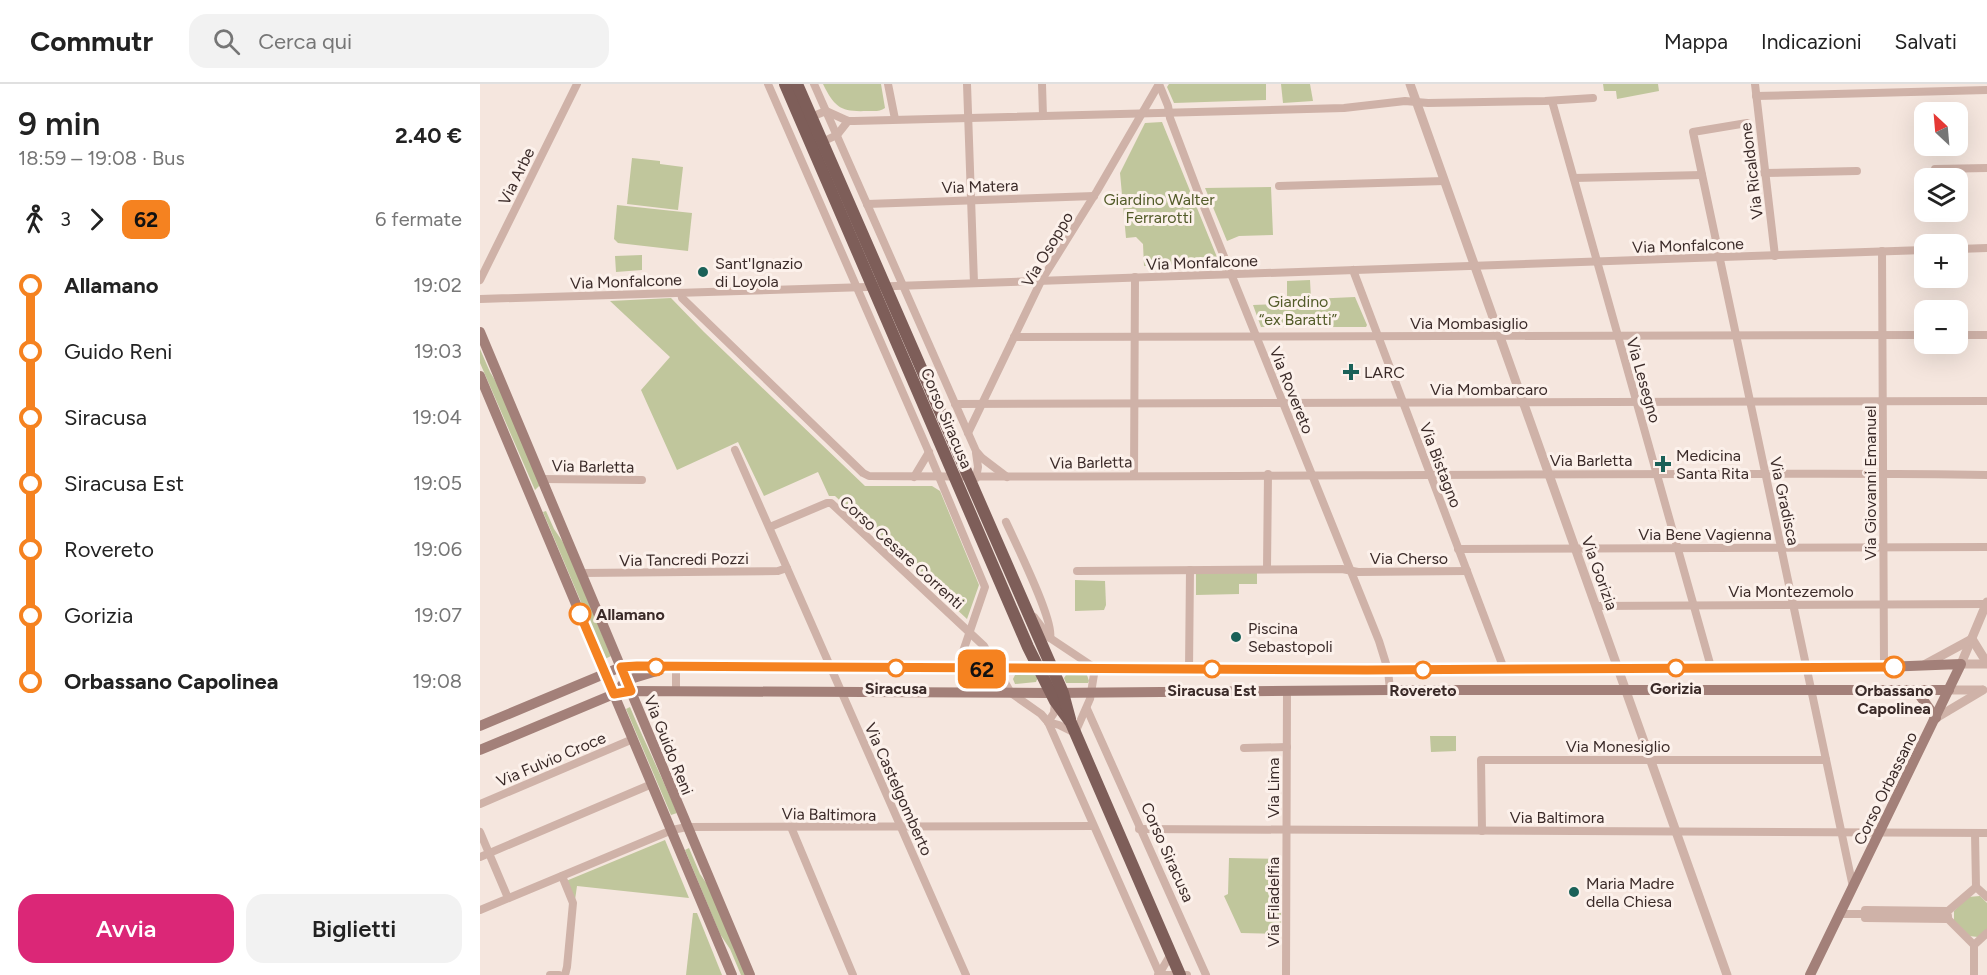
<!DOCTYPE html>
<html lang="it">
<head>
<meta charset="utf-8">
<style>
  :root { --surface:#fff; --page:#f2f2f2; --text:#222; --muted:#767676; --line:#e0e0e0; --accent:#db2777 }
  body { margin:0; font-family:Figtree,sans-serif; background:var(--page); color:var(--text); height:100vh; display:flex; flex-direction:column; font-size:22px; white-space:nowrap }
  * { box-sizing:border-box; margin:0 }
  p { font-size:20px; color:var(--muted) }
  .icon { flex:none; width:33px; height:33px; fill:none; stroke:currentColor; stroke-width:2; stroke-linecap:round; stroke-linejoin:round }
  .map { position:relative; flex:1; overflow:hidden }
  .details { display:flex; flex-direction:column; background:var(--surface); width:480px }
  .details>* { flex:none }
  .badge { padding:0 12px; border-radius:9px; font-size:21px; line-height:39px }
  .needle { width:39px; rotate:334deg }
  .controls { position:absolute; left:1434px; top:18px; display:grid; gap:12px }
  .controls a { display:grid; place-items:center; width:54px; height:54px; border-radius:12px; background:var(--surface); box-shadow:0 6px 24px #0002; font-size:30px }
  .map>.badge { position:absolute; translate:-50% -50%; box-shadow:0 0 0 3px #fff }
  .legs { display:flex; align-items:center; gap:9px; height:66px; padding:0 18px; font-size:20px }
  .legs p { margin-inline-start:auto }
  .overview { display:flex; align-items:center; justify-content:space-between; height:102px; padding:0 18px }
  h1 { font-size:33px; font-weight:600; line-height:45px }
  .action { display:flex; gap:12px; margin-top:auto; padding:12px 18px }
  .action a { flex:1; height:69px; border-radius:18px; background:var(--accent); color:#fff; font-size:24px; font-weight:600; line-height:69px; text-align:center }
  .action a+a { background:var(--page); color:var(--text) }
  ul { padding:0 18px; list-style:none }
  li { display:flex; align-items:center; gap:21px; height:66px; font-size:22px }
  li i { display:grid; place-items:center; width:9px; height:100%; margin:0 8px; background:currentColor }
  li i::after { content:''; width:15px; height:15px; margin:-8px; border:4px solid; border-radius:50%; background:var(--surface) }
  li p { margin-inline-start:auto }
  li:first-child i { background:linear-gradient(#0000 50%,currentColor 0) }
  li:last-child i { background:linear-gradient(currentColor 50%,#0000 0) }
  header { display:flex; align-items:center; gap:36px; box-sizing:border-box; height:84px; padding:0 30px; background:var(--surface); border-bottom:2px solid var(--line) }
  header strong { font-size:28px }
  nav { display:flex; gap:33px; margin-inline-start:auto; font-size:21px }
  .search { width:420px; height:54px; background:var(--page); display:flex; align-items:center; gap:15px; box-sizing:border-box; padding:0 21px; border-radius:18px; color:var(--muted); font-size:22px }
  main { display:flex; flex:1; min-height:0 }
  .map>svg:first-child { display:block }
</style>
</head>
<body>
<header>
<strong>Commutr</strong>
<div class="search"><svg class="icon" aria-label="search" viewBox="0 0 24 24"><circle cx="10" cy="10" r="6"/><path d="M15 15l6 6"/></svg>Cerca qui</div>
<nav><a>Mappa</a><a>Indicazioni</a><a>Salvati</a></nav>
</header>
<main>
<section class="details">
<div class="overview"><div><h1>9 min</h1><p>18:59 – 19:08 · Bus</p></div><b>2.40 €</b></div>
<div class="legs"><svg class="icon" aria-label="walk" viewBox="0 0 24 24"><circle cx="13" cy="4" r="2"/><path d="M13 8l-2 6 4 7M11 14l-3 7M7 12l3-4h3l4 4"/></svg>3<svg class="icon" aria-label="forward" viewBox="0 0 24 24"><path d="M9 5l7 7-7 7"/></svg><b class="badge" style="background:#f58220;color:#111">62</b><p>6 fermate</p></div>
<ul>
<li><i style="color:#f58220"></i><b>Allamano</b><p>19:02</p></li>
<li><i style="color:#f58220"></i><span>Guido Reni</span><p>19:03</p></li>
<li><i style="color:#f58220"></i><span>Siracusa</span><p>19:04</p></li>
<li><i style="color:#f58220"></i><span>Siracusa Est</span><p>19:05</p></li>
<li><i style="color:#f58220"></i><span>Rovereto</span><p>19:06</p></li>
<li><i style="color:#f58220"></i><span>Gorizia</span><p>19:07</p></li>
<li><i style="color:#f58220"></i><b>Orbassano Capolinea</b><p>19:08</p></li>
</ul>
<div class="action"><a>Avvia</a><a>Biglietti</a></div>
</section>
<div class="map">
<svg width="1507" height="891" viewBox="0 0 1507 891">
  <rect width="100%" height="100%" fill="#f5e6de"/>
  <g fill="#c0c69c">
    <path d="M343 0H401L405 24C400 28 394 27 387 27 361 28 355 24 343 0Z"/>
    <polygon points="689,0 786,0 786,16 694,19 687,3"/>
    <polygon points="801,0 830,0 833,17 803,19"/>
    <polygon points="1123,0 1178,0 1179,7 1137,15 1136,7 1124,7"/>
    <polygon points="682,38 739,178 664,182 663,160 656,153 646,154 640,89 665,39"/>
    <polygon points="152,74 180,77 180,80 203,83 198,126 147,120"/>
    <polygon points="791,103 793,151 759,152 747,157 725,104"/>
    <polygon points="137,121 212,129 208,167 138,159 134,155"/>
    <polygon points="162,171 162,186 136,188 135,172"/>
    <polygon points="830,196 831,215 875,213 887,241 886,243 781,243 773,221 798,220 807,213 807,197"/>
    <polygon points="191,214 224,248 385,402 452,402 460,407 499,501 487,535 355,412 349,412 338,388 284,412 258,358 197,386 161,306 190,273 130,217"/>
    <polygon points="0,265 10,288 18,301 60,401 55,406 0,279"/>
    <polygon points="66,427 74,445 85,461 131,572 125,575 63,428"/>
    <polygon points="716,488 777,488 777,500 759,500 759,510 716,511"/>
    <polygon points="595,496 625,497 626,521 624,526 595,527"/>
    <polygon points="535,591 555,591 558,593 556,598 535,600 533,595"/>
    <polygon points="586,591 607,591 609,597 608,599 586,599 584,594"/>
    <path d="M150 623C165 659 182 693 197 729L191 731 146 625Z"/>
    <polygon points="950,652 976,652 976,667 951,668"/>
    <polygon points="185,756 209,814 97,802 95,816 86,797"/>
    <polygon points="209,764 220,790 227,800 266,891 261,891 250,865 240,850 205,766"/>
    <polygon points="749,774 801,775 801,850 761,849 744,812 748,810"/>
    <polygon points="1500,812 1507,819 1507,845 1498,853 1489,852 1474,837 1474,827 1488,813"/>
    <polygon points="213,829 217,829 242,891 206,891"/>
  </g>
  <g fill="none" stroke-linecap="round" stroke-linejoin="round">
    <g stroke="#cfb2a8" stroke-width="8">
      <polyline points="288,0 447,364 505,503 477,585"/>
      <polyline points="334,0 496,367 502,374 527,393"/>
      <polyline points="408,0 415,35"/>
      <polyline points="487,0 494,199"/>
      <polyline points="562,0 563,32"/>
      <polyline points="679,0 688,22 690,34 718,108 899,557 908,586 910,606"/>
      <polyline points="1275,0 1295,172"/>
      <polyline points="1276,12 1507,6"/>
      <polyline points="1072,17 1231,583"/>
      <polyline points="331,33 346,27 368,37 374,37 864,24 925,17 948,19 1065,17 1113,14"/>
      <polyline points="1267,39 1213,48 1373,803"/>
      <polyline points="342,58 357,51 368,37"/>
      <polyline points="1455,85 1507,84"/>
      <polyline points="1284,89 1377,87"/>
      <polyline points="1094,94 1222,91"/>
      <polyline points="799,102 964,97"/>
      <polyline points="387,120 614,112"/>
      <polyline points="1478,165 1507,164"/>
      <polyline points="1402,167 1404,583"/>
      <polyline points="873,186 1024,585"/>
      <polyline points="0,196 97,0"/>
      <path d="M201 209 202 214 383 389 389 392C664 394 939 390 1215 390 1312 390 1410 389 1507 391"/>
      <polyline points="0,215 387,203 1444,166"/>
      <polyline points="1478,251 1507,251"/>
      <polyline points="534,253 1444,251"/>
      <polyline points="475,320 1507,317"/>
      <polyline points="488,349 561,197 617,107 679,0"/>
      <polyline points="255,366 486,891"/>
      <polyline points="654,391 655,193"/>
      <polyline points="434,393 449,368"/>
      <polyline points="496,394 498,383 496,369"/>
      <polyline points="62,395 162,396"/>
      <path d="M526 438C535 458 575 538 570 554"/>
      <polyline points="290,443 347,419 351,419 504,562 531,609 561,630 568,638 680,891"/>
      <polyline points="978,465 1507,463"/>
      <polyline points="787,485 788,390"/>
      <polyline points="597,487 862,485 878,488 987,487"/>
      <polyline points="102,489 298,487 307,484"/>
      <polyline points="1116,522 1506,520"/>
      <polyline points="554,533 570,554 615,584 610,615 595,649 579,641 568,638"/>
      <polyline points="196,583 196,606"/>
      <polyline points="709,585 710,486"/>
      <polyline points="607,625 726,891"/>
      <polyline points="568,638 574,629 575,617"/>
      <polyline points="764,664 807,663"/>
      <polyline points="0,720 153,655"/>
      <polyline points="311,743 373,891"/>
      <polyline points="659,745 1507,749"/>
      <polyline points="1002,747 1001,676 1346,676"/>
      <polyline points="0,748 28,814"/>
      <polyline points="1495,749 1496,803"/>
      <polyline points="0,773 172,700"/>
      <polyline points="82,792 93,819 87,883 85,891"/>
      <polyline points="0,826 192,746 207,743 613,742"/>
      <polyline points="1360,830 1385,830"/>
      <polyline points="1468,832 1468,835 1494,861 1507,849"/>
      <polyline points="1468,835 1385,834 1385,826 1468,827 1496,803 1507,813"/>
      <polyline points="1494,861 1494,891"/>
      <polyline points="679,890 691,870"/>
      <polyline points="70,891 79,891"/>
      <polyline points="678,891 707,891"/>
      <polyline points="806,891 807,607"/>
    </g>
    <g stroke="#cfb2a8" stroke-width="9">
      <polyline points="930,0 1247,891"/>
      <polyline points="1507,518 1481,580 1507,580"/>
      <polyline points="1492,555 1507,579"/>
      <polyline points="1444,581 1492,555"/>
      <polyline points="1469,606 1502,606"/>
      <polyline points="1456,634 1503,606"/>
    </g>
    <g stroke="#a38079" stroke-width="10">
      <polyline points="0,248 270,891"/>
      <polyline points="0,292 252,891"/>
      <polyline points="142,601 147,596 180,586"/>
      <polyline points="1436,606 1456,634"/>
      <polyline points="0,642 141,583 887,586 1404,583 1481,580 1330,891"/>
      <polyline points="0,666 134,610 151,607 571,609 910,606 1469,606"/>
    </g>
    <g stroke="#7e5e59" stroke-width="12">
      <polyline points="305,0 548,563 575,617 591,639 700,891"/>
      <polyline points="317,0 583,609 590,635"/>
    </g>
  </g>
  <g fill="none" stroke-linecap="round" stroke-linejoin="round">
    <g stroke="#fff" stroke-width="14">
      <polyline id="line-1" points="100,530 134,610 151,607 141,583 157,582 887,586 1414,583"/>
    </g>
    <use href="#line-1" stroke="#f58220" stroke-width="9"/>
  </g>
  <g fill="#1a6158" stroke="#fcf1eb" stroke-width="2">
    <circle cx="223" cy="188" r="6"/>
    <path d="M868 279h6v6h6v6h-6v6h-6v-6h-6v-6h6z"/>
    <path d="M1180 371h6v6h6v6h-6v6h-6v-6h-6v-6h6z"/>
    <circle cx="756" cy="553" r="6"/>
    <circle cx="1094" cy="808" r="6"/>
  </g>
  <g fill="#fff" stroke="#f58220" stroke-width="3">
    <circle cx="100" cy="530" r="10"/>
    <circle cx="176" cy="583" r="8"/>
    <circle cx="1414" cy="583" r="10"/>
    <circle cx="416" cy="584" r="8"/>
    <circle cx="1196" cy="584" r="8"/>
    <circle cx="732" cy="585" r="8"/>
    <circle cx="943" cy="586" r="8"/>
  </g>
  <g text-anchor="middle" stroke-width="6" stroke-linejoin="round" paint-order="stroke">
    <g font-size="16" fill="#3b2b29" stroke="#fcf1eb">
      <text transform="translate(1271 87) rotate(-97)" y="6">Via Ricaldone</text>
      <text transform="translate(36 92) rotate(-64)" y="6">Via Arbe</text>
      <text transform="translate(500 102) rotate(-2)" y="6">Via Matera</text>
      <text transform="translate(1208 161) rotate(-2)" y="6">Via Monfalcone</text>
      <text transform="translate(567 165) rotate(-59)" y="6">Via Osoppo</text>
      <text transform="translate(722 178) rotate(-2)" y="6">Via Monfalcone</text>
      <text transform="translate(146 197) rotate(-2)" y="6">Via Monfalcone</text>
      <text x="989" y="245">Via Mombasiglio</text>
      <text transform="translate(1164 296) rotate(74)" y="6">Via Lesegno</text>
      <text x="1009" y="311">Via Mombarcaro</text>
      <text transform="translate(812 306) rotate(68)" y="6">Via Rovereto</text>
      <text transform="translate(467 334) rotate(67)" y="6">Corso Siracusa</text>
      <text x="1111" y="382">Via Barletta</text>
      <text transform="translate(611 378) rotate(-1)" y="6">Via Barletta</text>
      <text transform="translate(961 381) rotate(69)" y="6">Via Bistagno</text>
      <text transform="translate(113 382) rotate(1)" y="6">Via Barletta</text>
      <text transform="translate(1390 399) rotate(-90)" y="6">Via Giovanni Emanuel</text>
      <text transform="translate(1305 417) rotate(78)" y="6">Via Gradisca</text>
      <text x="1225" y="456">Via Bene Vagienna</text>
      <text transform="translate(422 468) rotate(42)" y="6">Corso Cesare Correnti</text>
      <text x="929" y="480">Via Cherso</text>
      <text transform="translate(204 475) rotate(-1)" y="6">Via Tancredi Pozzi</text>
      <text transform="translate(1120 489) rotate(70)" y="6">Via Gorizia</text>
      <text x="1311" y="513">Via Montezemolo</text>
      <text transform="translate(189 661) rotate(68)" y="6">Via Guido Reni</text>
      <text x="1138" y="668">Via Monesiglio</text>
      <text transform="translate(71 675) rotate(-23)" y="6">Via Fulvio Croce</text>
      <text transform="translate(793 704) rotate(-90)" y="6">Via Lima</text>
      <text transform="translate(1405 704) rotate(-64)" y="6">Corso Orbassano</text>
      <text transform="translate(419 705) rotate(66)" y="6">Via Castelgomberto</text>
      <text transform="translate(349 730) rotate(1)" y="6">Via Baltimora</text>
      <text x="1077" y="739">Via Baltimora</text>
      <text transform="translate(688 768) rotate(66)" y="6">Corso Siracusa</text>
      <text transform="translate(793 818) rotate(-90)" y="6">Via Filadelfia</text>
    </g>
    <g font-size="16" fill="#535c2a" stroke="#fcf1eb">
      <text x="679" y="121">Giardino Walter<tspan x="679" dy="18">Ferrarotti</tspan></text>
      <text x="818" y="223">Giardino<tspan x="818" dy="18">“ex Baratti”</tspan></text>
    </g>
    <g font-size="16" fill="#3b2b29" stroke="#fcf1eb" text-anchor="start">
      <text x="235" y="185">Sant'Ignazio<tspan x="235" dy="18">di Loyola</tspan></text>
      <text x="884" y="294">LARC</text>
      <text x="1196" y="377">Medicina<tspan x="1196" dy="18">Santa Rita</tspan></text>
      <text x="768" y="550">Piscina<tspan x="768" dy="18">Sebastopoli</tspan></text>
      <text x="1106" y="805">Maria Madre<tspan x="1106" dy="18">della Chiesa</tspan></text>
    </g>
    <g font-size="16" font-weight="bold" fill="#3b2b29" stroke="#fcf1eb">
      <text x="116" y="536" text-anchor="start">Allamano</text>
      <text x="416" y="610">Siracusa</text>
      <text x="1196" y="610">Gorizia</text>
      <text x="732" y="612">Siracusa Est</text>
      <text x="943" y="612">Rovereto</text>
      <text x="1414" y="612">Orbassano<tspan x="1414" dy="18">Capolinea</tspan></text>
    </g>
  </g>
</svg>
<div class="controls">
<a><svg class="needle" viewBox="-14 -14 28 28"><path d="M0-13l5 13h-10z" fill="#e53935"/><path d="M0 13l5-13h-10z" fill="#767676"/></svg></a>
<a><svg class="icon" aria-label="layers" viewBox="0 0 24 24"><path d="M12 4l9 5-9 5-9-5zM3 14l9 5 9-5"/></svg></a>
<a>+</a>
<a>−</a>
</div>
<b class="badge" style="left:502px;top:585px;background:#f58220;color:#111">62</b>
</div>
</main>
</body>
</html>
